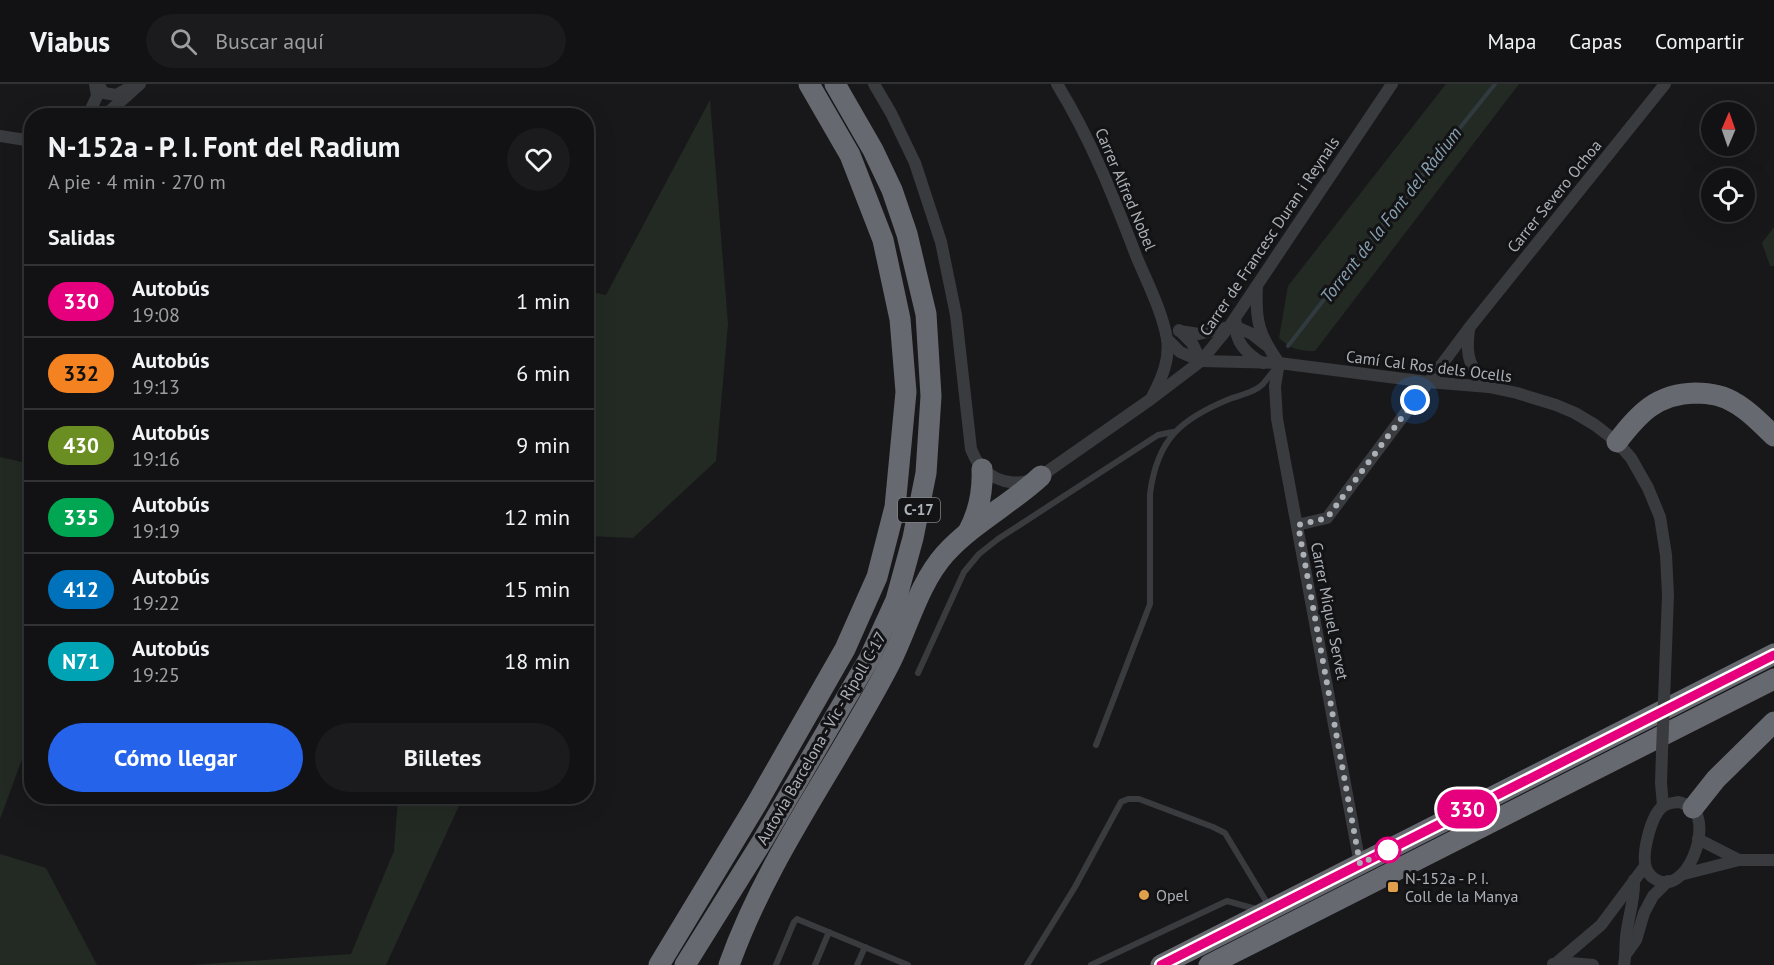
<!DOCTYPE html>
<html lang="es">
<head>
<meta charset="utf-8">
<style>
  :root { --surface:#121214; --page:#1b1b1d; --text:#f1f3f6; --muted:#9c9ea0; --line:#313234; --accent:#2563eb }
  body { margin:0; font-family:"PT Sans",sans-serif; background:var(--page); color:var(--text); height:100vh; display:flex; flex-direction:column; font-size:22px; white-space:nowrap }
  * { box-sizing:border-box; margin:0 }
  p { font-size:20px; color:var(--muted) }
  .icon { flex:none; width:33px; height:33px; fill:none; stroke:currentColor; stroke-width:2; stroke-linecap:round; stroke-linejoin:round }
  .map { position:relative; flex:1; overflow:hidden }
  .panel { position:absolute; left:24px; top:24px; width:570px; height:696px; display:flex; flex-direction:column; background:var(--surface); border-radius:24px; box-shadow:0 6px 24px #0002,0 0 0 2px var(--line) }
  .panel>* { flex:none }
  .badge { padding:0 12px; border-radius:20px; font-size:21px; line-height:39px }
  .needle { width:39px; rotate:2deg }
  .buttons { position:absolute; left:1701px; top:18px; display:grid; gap:12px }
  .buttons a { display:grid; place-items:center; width:54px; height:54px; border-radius:50%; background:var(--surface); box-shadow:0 6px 24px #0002,0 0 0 2px var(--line); font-size:30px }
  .you { position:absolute; width:30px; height:30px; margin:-15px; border:4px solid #fff; border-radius:50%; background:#1a73e8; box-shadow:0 0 0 9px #1a73e833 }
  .map>.badge { position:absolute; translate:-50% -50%; box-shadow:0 0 0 3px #fff }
  h2 { padding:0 24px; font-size:22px; line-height:54px }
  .round { display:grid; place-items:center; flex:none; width:63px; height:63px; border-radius:32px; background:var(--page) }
  .head { display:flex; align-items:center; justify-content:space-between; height:102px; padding:0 24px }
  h1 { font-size:28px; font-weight:700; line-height:45px }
  .action { display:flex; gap:12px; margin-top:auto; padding:12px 24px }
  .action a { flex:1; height:69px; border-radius:36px; background:var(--accent); color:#fff; font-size:24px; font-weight:700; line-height:69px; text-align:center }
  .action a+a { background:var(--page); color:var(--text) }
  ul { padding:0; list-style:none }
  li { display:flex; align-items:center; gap:18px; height:72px; padding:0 24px; border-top:2px solid var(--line) }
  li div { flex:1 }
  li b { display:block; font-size:22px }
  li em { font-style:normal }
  li .badge { min-width:66px; font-weight:700; text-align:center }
  header { display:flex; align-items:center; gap:36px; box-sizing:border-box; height:84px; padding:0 30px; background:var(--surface); border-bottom:2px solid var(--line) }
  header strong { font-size:28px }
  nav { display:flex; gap:33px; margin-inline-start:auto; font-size:21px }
  .search { width:420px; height:54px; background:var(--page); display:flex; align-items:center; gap:15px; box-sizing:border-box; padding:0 21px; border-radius:33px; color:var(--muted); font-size:22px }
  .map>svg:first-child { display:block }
</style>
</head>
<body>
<header>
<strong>Viabus</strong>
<div class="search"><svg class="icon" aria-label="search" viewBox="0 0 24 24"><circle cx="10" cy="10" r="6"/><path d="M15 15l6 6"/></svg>Buscar aquí</div>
<nav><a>Mapa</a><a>Capas</a><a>Compartir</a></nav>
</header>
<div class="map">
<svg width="1774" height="881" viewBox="0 0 1774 881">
  <rect width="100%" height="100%" fill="#18181a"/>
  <g fill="#232a23">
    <path d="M1446 0H1519L1315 267C1299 267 1291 265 1279 254L1288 202Z"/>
    <polygon points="710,16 728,240 716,377 633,454 587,452 587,207 606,211"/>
    <polygon points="1774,143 1774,182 1770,182 1762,159"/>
    <polygon points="0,373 31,380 31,651 0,735"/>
    <polygon points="398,713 463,713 386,881 190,881 351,870 394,767"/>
    <polygon points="0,770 46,784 97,881 0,881"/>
  </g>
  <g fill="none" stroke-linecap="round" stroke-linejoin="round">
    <polyline stroke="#313a3f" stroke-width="4" points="1288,262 1367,160 1495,0"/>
    <g stroke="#3a3b3f" stroke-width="6">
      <polyline points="918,589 964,488 979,470 998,455 1158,351 1173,348"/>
      <path d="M1096 661 1150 520V410C1157 354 1182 334 1232 314 1241 311 1250 309 1258 304L1263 300 1275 285"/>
      <polyline points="776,881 794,838 797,835 908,881"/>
      <polyline points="815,881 829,848"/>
      <polyline points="857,881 865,863"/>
      <polyline points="1027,881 1075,803 1121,718 1128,715 1139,715 1213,743 1225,749 1269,822"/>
      <polyline points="1091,881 1227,817 1256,825"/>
    </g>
    <g stroke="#3a3b3f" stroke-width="12">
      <polyline points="98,0 104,9 116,11 129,4"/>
      <path d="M874 0 891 29 915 79 941 158 956 231 971 365C974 372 977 380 983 385 1000 401 1022 402 1041 392L1151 315 1201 277 1229 243 1392 0"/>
      <path d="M1057 0C1091 55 1114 114 1137 174 1148 200 1162 227 1167 255 1170 275 1162 294 1153 311"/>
      <polyline points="88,32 97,12 95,0"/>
      <polyline points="102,32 111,26 140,0"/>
      <polyline points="0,52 32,57"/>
      <path d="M1257 202C1255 237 1259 251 1279 279"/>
      <path d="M1236 239C1234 257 1247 271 1263 279"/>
      <polyline points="1179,246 1192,259 1201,277"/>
      <path d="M1469 246C1465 275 1470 283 1489 303"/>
      <polyline points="1179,247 1199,250 1229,243 1241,245 1252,250 1266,261"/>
      <polyline points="1167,255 1180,268 1201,277 1279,279 1428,298 1489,303 1517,309 1556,321 1575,329 1595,341 1617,358 1631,374 1648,404 1660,433 1666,471 1668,511 1665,590"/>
      <polyline points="1279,279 1275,302 1277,335 1360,780"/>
      <polyline points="1297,441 1327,434 1469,244 1665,0"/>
      <polyline points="1662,668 1661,699 1663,722"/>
      <path d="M1679 718C1684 720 1688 720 1692 724 1713 742 1686 814 1655 795 1650 792 1646 786 1645 780 1643 766 1651 732 1662 723 1667 719 1672 719 1679 718Z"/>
      <polyline points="1698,755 1739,776"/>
      <polyline points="1684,790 1739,776 1774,776"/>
      <polyline points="1626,870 1636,856 1644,829 1653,812 1668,797"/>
      <polyline points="1553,880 1571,879 1593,881"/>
      <polyline points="1555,880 1601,841 1645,782"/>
      <path d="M1624 881C1626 871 1625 862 1626 853 1628 833 1635 816 1634 796"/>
    </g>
    <g stroke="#66696f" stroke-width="21">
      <path d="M1617 358C1639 329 1657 310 1695 309 1709 309 1723 311 1735 319 1750 327 1762 341 1774 352"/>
      <path d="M968 448C979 428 983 408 982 385"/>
      <polyline points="1693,724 1716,695 1774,638"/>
      <polyline points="659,881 757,719 845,565 877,493 895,423 906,308 900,235 883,156 850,71 809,0"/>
      <polyline points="685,881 763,756 869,575 896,516 913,454 926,389 931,312 926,230 907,150 892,106 873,66 835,0"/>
      <path d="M729 881C767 774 836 683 888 583 907 547 918 500 945 470 973 439 1011 420 1041 392"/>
      <polyline points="1161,881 1774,570"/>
      <polyline points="1209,881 1774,595"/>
    </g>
    <polyline stroke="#3a3b3f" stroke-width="12" points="1662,668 1665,590"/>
  </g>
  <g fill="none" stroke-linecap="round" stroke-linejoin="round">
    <g stroke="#fff" stroke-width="14">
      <polyline id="line" points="1161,881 1774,571"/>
    </g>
    <use href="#line" stroke="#e6007e" stroke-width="9"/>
    <polyline stroke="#acb1b8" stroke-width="6" stroke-dasharray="0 10.8" points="1388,766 1360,780 1298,441 1327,434 1415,316"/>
  </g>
  <circle fill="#fff" stroke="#e6007e" stroke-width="3" cx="1388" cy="766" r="12"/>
  <g fill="#e09f4a" stroke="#131315" stroke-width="2">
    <rect x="1387" y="797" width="12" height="12" rx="3"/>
    <circle cx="1144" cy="811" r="6"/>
  </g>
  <g text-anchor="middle" stroke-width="6" stroke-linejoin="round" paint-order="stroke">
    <rect fill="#131315" stroke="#7e8287" stroke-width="1.5" x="898" y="414" width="42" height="24" rx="4.5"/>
    <g font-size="15" font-weight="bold" fill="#acb1b8">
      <text x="919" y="431">C-17</text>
    </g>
    <g font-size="16" fill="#acb1b8" stroke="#131315">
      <text transform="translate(1126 105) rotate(67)" y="6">Carrer Alfred Nobel</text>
      <text transform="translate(1554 112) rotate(-51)" y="6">Carrer Severo Ochoa</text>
      <text transform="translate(1269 152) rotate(-56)" y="6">Carrer de Francesc Duran i Reynals</text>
      <text transform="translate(1429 282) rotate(7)" y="6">Camí Cal Ros dels Ocells</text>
      <text transform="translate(1330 527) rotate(79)" y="6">Carrer Miquel Servet</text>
      <text transform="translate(821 654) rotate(-60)" y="6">Autovia Barcelona - Vic - Ripoll C-17</text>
    </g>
    <g font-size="16" fill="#acb1b8" stroke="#131315" text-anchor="start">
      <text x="1405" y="800">N-152a - P. I.<tspan x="1405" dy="18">Coll de la Manya</tspan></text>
      <text x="1156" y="817">Opel</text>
    </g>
    <g font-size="18" font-style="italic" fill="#87a0b0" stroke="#131315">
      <text transform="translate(1391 131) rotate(-52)" y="6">Torrent de la Font del Ràdium</text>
    </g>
  </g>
</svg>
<div class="buttons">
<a><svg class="needle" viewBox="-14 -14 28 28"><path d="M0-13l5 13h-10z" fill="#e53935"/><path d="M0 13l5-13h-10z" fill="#9c9ea0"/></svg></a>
<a><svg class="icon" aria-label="locate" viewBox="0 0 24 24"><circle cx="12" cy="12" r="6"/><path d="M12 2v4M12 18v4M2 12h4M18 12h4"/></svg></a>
</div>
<div class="you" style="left:1415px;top:316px"></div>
<b class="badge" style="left:1467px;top:725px;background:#e6007e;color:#fff">330</b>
<section class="panel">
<div class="head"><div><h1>N-152a - P. I. Font del Radium</h1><p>A pie · 4 min · 270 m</p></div><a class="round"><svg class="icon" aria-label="heart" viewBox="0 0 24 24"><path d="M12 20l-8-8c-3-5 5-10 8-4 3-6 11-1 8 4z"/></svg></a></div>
<h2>Salidas</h2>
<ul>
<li><span class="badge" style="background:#e6007e;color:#fff">330</span><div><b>Autobús</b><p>19:08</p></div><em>1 min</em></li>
<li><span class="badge" style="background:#f58220;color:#111">332</span><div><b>Autobús</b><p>19:13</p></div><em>6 min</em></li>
<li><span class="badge" style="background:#6b8e23;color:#fff">430</span><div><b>Autobús</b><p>19:16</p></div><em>9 min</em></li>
<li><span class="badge" style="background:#00a651;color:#fff">335</span><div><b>Autobús</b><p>19:19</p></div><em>12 min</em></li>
<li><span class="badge" style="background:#0072bc;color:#fff">412</span><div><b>Autobús</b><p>19:22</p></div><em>15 min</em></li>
<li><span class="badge" style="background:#00a3b4;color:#fff">N71</span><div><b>Autobús</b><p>19:25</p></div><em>18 min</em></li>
</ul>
<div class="action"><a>Cómo llegar</a><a>Billetes</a></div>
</section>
</div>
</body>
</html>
